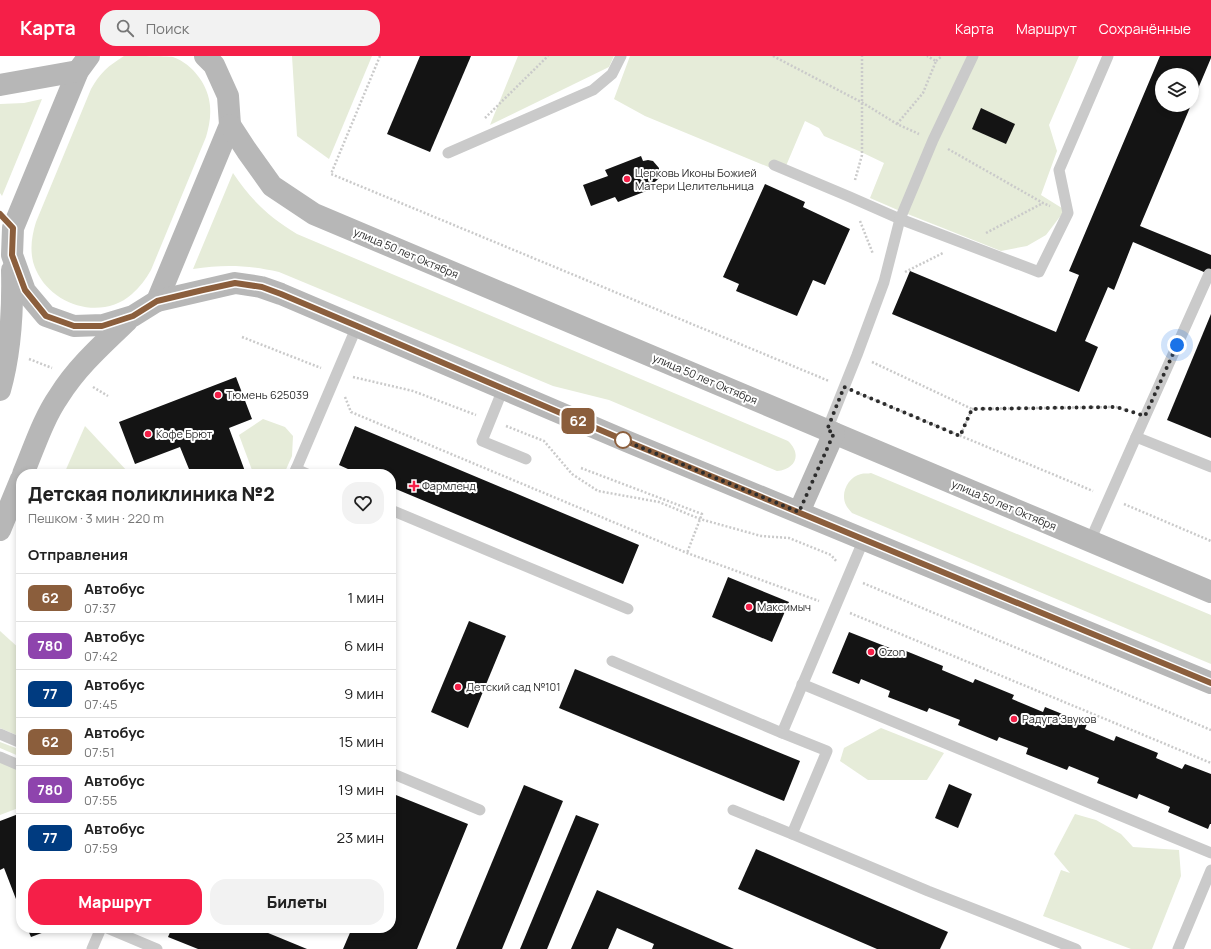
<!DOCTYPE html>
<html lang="ru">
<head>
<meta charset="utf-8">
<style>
  :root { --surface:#fff; --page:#f2f2f2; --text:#222; --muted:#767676; --line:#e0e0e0; --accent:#f51f48 }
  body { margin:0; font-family:Manrope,sans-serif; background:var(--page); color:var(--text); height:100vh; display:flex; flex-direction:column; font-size:15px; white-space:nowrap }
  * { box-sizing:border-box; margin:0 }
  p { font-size:13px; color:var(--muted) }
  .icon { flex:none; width:22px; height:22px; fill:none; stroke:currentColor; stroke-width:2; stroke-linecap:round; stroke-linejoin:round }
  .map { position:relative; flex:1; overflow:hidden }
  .sheet { position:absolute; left:16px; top:413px; width:380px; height:464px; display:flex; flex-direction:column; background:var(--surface); border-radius:16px; box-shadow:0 2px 6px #0003 }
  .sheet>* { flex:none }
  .badge { padding:0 8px; border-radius:6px; font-size:14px; line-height:26px }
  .buttons { position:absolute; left:1155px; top:12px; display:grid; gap:8px }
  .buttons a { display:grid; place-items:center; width:44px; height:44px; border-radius:50%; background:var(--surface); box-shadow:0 2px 6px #0003; font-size:20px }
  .you { position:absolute; width:20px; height:20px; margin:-10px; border:3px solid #fff; border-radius:50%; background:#1a73e8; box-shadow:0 0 0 6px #1a73e833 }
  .map>.badge { position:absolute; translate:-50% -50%; box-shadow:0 0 0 2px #fff }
  h2 { padding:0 12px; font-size:15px; line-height:36px }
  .round { display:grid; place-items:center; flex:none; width:42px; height:42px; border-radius:16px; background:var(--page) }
  .summary { display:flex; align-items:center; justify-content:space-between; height:68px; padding:0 12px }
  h1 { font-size:19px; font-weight:800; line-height:30px }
  .button { display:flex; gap:8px; margin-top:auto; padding:8px 12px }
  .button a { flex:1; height:46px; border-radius:16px; background:var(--accent); color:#fff; font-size:16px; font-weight:800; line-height:46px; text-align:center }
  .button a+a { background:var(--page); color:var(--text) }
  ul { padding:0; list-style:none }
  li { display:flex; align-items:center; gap:12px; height:48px; padding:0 12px; border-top:1px solid var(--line) }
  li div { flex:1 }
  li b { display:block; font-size:15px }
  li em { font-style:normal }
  li .badge { min-width:44px; font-weight:700; text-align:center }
  header { display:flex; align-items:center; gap:24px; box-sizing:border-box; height:56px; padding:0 20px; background:var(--accent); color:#fff }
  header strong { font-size:19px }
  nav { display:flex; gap:22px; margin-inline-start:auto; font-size:14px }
  .search { width:280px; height:36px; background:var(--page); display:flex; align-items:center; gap:10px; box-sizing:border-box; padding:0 14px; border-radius:16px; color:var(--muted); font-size:15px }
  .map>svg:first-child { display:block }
</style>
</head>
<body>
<header>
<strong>Карта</strong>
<div class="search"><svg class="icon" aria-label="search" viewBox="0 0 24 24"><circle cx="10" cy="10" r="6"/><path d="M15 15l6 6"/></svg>Поиск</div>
<nav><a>Карта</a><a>Маршрут</a><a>Сохранённые</a></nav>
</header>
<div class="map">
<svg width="1211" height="893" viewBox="0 0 1211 893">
  <rect width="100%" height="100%" fill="#fff"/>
  <g fill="#e6ecd9">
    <path d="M124 0C134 0 166 0 173 1 193 8 209 30 210 50 211 61 209 71 206 81L151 214C146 223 140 231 132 238 102 265 52 250 36 214 29 199 31 182 36 166L91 33C100 17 108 10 124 0Z"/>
    <polygon points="292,0 372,0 329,103 297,80"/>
    <polygon points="518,0 614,0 609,11 490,69"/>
    <polygon points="630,0 1079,0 1049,69 1057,95 1041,139 1065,154 1046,179 1027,190 1001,195 900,155 870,142 884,107 859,95 824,80 819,72 805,65 783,117 645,60 614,43"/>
    <polygon points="42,43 2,140 0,137 0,48 24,47"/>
    <path d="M233 117C251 144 269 161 297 178L788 385C802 398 796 413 777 415L609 344 553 330 279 216C248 209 224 208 193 213Z"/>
    <polygon points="263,363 285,371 293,380 292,400 284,418 255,418 252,414 239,379"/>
    <polygon points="85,370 128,416 127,418 64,418"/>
    <path d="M871 417 1211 559V608L852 457C850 454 847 452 846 449 840 437 848 421 861 418 864 417 868 418 871 417Z"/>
    <polygon points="0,575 21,594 21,681 0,672"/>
    <polygon points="881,672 944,697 927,724 868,724 840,705 844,692"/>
    <polygon points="0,686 21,694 21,701 0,692"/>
    <polygon points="0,706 21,714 21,751 0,759"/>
    <polygon points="1075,758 1096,764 1121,778 1133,791 1179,794 1181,820 1152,893 1131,893 1043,860 1061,814 1070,817 1054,798"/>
  </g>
  <g fill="#141414">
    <polygon points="420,0 471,0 430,96 387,78"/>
    <polygon points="1160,0 1211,0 1211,2 1192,47 1192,19 1162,19 1162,49 1191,49 1140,170 1211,199 1211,219 1133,186 1114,234 1108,231 1085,285 1098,291 1079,336 892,258 910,215 1056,276 1079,219 1069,215"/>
    <polygon points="981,52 1015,68 1006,88 972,73"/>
    <polygon points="641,100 643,105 648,104 653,105 659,112 659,122 656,125 652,128 654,132 618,146 615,141 591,150 583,129 608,120 605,114"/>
    <polygon points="765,128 805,146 803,151 850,173 825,229 813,224 797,260 736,235 739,228 723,221"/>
    <polygon points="1211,258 1211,382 1167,364"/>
    <polygon points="236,321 252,363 229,372 246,418 191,418 180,391 135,408 119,366"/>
    <polygon points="355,370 639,489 623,528 391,431 391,418 359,418 339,409"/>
    <polygon points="728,521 789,546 772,586 712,561"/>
    <polygon points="469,565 506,580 468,672 431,656"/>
    <polygon points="849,576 905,598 906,595 943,610 942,614 973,627 975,623 1014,639 1012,643 1043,656 1045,651 1087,668 1085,673 1114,685 1116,680 1158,697 1156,702 1182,713 1185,708 1211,718 1211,768 1210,768 1208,773 1168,756 1170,751 1139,738 1137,743 1097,727 1099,722 1069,710 1067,714 1026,698 1028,692 999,681 997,685 958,669 960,664 929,652 927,656 888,641 890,635 861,623 859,628 832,617"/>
    <polygon points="575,613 800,705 784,745 559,652"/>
    <polygon points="949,728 972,738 958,772 935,762"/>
    <polygon points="524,729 563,745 502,893 456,893"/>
    <polygon points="391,737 468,768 417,893 343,893 352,872 391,872 391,778 393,774 391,774"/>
    <polygon points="21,757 21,856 4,812 0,814 0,765"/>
    <polygon points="576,759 599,768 547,893 520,893"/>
    <polygon points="756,793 948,876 940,893 877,893 738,833"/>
    <polygon points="597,834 664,863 734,893 652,893 654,888 617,872 608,893 571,893"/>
    <polygon points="27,872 55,872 31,881"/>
    <polygon points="172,872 256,872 307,893 198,893 168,881"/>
  </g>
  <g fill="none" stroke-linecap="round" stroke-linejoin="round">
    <g stroke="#cacaca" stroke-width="2.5" stroke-dasharray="2 2" stroke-linecap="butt">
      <polyline points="380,0 331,118 829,325"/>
      <polyline points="773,0 863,47 897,68 919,78"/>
      <polyline points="936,5 942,0"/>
      <polyline points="485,62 548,0"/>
      <polyline points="897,68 923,37 936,5 927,0"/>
      <polyline points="948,93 1043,147 1050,150"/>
      <polyline points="855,124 862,99 862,0"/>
      <polyline points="860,165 873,198"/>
      <polyline points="986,177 1043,147"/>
      <polyline points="905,216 943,197"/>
      <polyline points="242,281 321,312"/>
      <polyline points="29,303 52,312"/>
      <polyline points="872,306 972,353 960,380"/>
      <polyline points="353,321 413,335 476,359"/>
      <polyline points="93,331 108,340"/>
      <polyline points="860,338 1093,435"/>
      <polyline points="345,341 351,356 687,497 819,545"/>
      <polyline points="972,353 1116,351 1128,355"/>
      <polyline points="506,370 544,385 572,418 598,435 659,446 700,463 761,480 789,482 831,499 837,506"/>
      <polyline points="581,412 702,458 687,497"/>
      <polyline points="1124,448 1211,485"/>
      <polyline points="863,527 1211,674"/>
      <polyline points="850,557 1211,707"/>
    </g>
    <g stroke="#cacaca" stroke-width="11">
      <polyline points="448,97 593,34 612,18 621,0"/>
      <polyline points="774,109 850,141 900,163 1039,216 1068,157 1059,114 1108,0"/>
      <polyline points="1209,218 1136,381 1211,411"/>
      <polyline points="503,333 482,385 526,403"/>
      <polyline points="827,374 857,299 884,226 900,163 933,84 973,0"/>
      <polyline points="296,413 307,418"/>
      <polyline points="294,418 357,270"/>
      <polyline points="391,454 628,553"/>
      <polyline points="1090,485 1136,381"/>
      <polyline points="612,605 782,677 864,483"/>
      <polyline points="802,628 1211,797"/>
      <polyline points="782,677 827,695 792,778 928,835 1076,893"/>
      <polyline points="0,678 21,687"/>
      <polyline points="0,701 21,710"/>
      <polyline points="391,717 480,754"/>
      <polyline points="733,754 792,778"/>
      <polyline points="107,872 157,893"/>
      <polyline points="92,893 101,872"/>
      <polyline points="1178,893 1211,814"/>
    </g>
    <g stroke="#b7b7b7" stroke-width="22">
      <polyline points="89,0 78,15 13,172 12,199 25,235 46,260 74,270 103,269 133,260 157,245 230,69 228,40 214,9 205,0"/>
      <polyline points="0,29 78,15"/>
      <polyline points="230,69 247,95 272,130 314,158 1211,536"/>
      <polyline points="157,245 235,227 261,231 281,238 626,385 1211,627"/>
      <path d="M0 334C11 295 13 255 12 214"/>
      <path d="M23 418C34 392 43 363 59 340 77 311 103 288 127 265"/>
      <polyline points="799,456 834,377"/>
      <polyline points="0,474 21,423"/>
    </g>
  </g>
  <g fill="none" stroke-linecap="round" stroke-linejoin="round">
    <g stroke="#fff" stroke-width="9">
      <polyline id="line" points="0,158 13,172 12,199 25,234 46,260 74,270 102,270 133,260 157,245 203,234 235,227 262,231 281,238 357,270 626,385 1211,627"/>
    </g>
    <use href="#line" stroke="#8b5e3c" stroke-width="6"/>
    <polyline stroke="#2d2d2d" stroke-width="4" stroke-dasharray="0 7.2" points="623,384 799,456 834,377 827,374 844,331 960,380 972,353 1116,351 1145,360 1177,289"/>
  </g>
  <g fill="#f51f48" stroke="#fff" stroke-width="1.5">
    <circle cx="627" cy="123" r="4"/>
    <circle cx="218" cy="339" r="4"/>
    <circle cx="148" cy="378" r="4"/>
    <path d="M412 424h4v4h4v4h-4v4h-4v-4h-4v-4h4z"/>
    <circle cx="749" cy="551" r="4"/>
    <circle cx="871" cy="596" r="4"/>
    <circle cx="458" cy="631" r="4"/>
    <circle cx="1014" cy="663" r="4"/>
  </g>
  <circle fill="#fff" stroke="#8b5e3c" stroke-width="2" cx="623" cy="384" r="8"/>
  <g text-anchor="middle" stroke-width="4" stroke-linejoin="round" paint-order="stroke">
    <g font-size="11" fill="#2d2d2d" stroke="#fff" text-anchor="start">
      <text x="635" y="121">Церковь Иконы Божией<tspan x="635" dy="13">Матери Целительница</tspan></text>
      <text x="226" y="343">Тюмень 625039</text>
      <text x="156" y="382">Кофе Брют</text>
      <text x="422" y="434">Фармленд</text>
      <text x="757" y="555">Максимыч</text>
      <text x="879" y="600">Ozon</text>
      <text x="466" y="635">Детский сад №101</text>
      <text x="1022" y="667">Радуга Звуков</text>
    </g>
    <g font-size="11" fill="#2d2d2d" stroke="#fff">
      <text transform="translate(406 197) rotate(23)" y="4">улица 50 лет Октября</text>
      <text transform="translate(705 323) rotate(23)" y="4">улица 50 лет Октября</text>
      <text transform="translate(1004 449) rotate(23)" y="4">улица 50 лет Октября</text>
    </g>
  </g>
</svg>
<div class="buttons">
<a><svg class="icon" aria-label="layers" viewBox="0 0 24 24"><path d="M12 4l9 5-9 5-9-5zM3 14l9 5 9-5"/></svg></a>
</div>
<div class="you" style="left:1177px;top:289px"></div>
<b class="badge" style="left:578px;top:365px;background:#8b5e3c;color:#fff">62</b>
<section class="sheet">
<div class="summary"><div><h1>Детская поликлиника №2</h1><p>Пешком · 3 мин · 220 m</p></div><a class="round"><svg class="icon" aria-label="heart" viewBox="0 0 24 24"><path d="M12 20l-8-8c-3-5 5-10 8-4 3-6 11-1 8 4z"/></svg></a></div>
<h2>Отправления</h2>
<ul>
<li><span class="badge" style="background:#8b5e3c;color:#fff">62</span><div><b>Автобус</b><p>07:37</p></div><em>1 мин</em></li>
<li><span class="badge" style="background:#8e44ad;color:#fff">780</span><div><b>Автобус</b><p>07:42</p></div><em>6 мин</em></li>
<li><span class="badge" style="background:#003b80;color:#fff">77</span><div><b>Автобус</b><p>07:45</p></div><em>9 мин</em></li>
<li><span class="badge" style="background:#8b5e3c;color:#fff">62</span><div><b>Автобус</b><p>07:51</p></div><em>15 мин</em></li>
<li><span class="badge" style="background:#8e44ad;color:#fff">780</span><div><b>Автобус</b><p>07:55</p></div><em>19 мин</em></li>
<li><span class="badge" style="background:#003b80;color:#fff">77</span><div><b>Автобус</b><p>07:59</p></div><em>23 мин</em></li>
</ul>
<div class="button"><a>Маршрут</a><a>Билеты</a></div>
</section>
</div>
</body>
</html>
